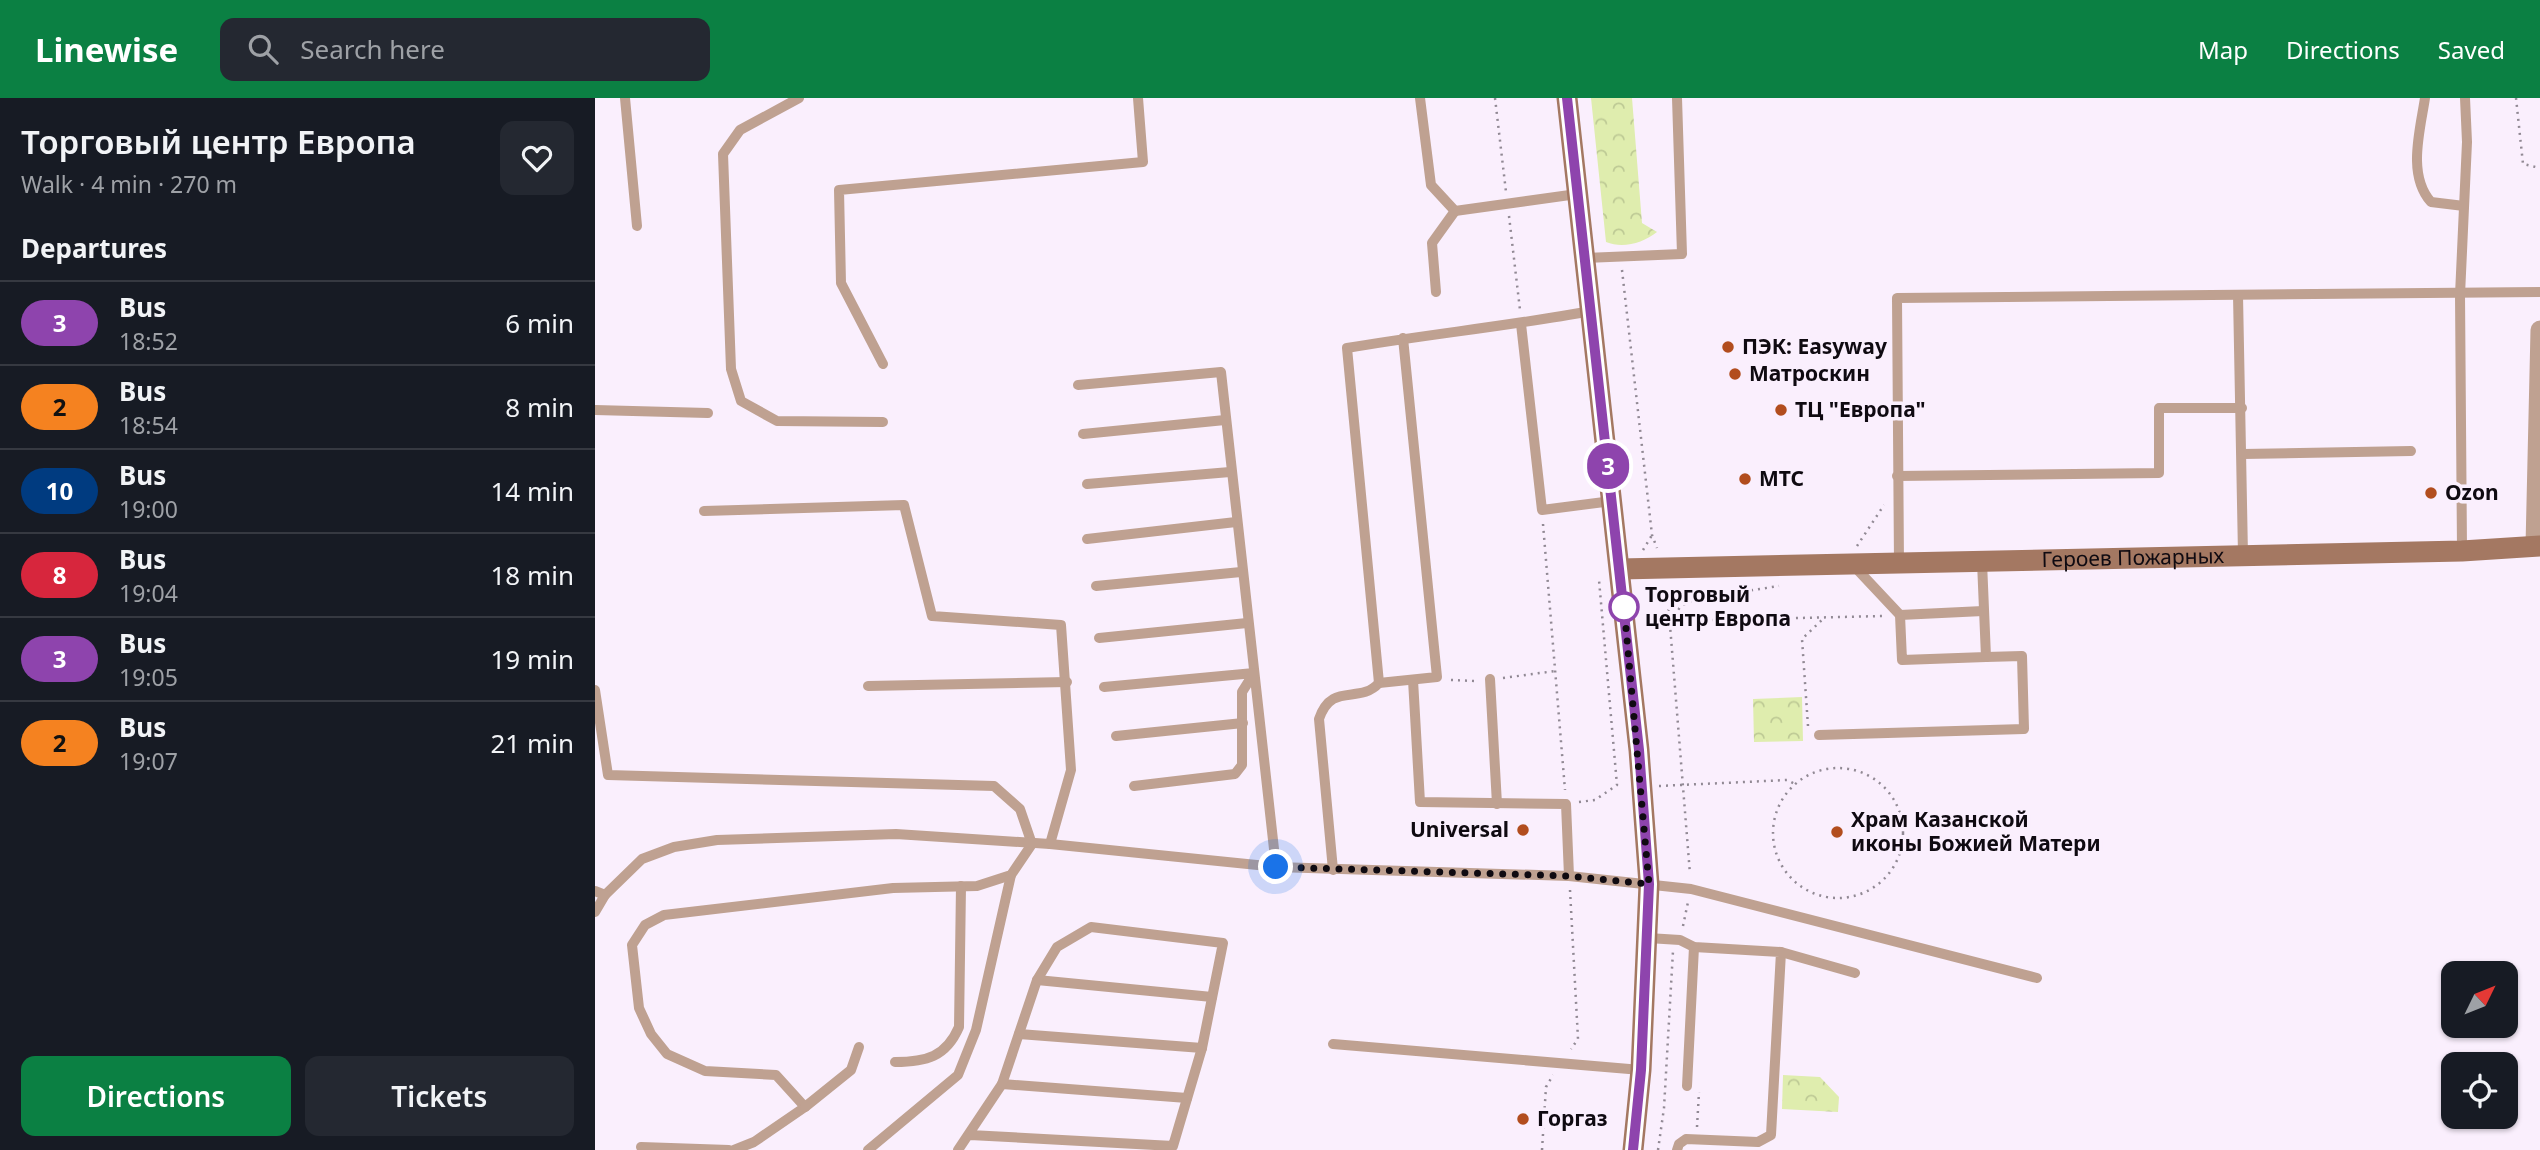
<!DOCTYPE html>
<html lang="en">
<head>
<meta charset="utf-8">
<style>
  :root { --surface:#171b24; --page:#242831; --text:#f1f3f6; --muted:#9ea1a6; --line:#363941; --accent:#0b8043 }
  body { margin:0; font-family:"Noto Sans",sans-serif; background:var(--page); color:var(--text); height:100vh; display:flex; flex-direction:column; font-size:26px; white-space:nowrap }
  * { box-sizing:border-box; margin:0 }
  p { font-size:23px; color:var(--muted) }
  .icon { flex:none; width:38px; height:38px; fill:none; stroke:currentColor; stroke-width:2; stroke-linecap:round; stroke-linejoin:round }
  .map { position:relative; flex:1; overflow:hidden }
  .sheet { display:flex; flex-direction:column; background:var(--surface); width:595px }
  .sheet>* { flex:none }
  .badge { padding:0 14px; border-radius:23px; font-size:24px; line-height:46px }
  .needle { width:46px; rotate:47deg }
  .controls { position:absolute; left:1846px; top:863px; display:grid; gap:14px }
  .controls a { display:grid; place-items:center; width:77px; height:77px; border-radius:14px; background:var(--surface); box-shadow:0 2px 5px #0004; font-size:35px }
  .you { position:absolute; width:35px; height:35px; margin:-18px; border:5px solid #fff; border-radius:50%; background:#1a73e8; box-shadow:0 0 0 10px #1a73e833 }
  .map>.badge { position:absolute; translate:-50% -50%; box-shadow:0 0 0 4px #fff }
  h2 { padding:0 21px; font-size:26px; line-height:63px }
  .round { display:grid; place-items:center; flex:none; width:74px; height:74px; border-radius:14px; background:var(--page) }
  .summary { display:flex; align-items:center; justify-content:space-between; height:119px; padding:0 21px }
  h1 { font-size:33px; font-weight:600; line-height:52px }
  .action { display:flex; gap:14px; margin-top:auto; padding:14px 21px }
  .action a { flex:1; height:80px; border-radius:14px; background:var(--accent); color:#fff; font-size:28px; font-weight:600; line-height:80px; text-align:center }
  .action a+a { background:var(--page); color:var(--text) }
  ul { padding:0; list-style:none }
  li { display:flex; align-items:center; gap:21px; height:84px; padding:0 21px; border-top:2px solid var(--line) }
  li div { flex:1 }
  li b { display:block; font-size:26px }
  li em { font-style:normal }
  li .badge { min-width:77px; font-weight:700; text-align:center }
  header { display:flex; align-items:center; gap:42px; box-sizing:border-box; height:98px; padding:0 35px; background:var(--accent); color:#fff }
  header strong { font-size:33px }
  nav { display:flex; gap:38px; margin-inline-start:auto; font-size:24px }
  .search { width:490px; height:63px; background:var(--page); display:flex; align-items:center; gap:18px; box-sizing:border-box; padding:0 24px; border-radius:14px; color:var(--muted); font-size:26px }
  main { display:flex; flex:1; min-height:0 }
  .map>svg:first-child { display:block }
</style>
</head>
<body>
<header>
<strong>Linewise</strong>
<div class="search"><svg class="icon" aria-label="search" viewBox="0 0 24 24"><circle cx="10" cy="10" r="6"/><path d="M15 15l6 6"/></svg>Search here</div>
<nav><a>Map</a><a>Directions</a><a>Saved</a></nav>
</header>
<main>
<section class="sheet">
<div class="summary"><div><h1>Торговый центр Европа</h1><p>Walk · 4 min · 270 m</p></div><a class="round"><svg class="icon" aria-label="heart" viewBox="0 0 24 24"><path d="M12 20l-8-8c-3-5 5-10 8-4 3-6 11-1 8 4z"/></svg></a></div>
<h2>Departures</h2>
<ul>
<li><span class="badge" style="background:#8e44ad;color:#fff">3</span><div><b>Bus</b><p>18:52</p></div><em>6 min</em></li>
<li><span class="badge" style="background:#f58220;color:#111">2</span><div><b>Bus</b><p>18:54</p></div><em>8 min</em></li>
<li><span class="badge" style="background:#003b80;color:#fff">10</span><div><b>Bus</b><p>19:00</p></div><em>14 min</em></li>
<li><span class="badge" style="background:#d7263d;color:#fff">8</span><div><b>Bus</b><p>19:04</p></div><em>18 min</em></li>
<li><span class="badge" style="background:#8e44ad;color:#fff">3</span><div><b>Bus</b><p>19:05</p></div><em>19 min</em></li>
<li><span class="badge" style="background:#f58220;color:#111">2</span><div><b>Bus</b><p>19:07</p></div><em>21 min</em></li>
</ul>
<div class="action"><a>Directions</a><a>Tickets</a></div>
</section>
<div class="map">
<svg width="1945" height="1052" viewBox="0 0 1945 1052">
  <defs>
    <pattern id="forest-crowns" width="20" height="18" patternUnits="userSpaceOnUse" patternTransform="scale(1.75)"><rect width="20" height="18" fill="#dfedae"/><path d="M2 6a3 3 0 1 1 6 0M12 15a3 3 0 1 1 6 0" fill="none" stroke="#beca95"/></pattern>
  </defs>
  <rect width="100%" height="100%" fill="#faeffd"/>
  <g fill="url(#forest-crowns)">
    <path d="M996 0H1037L1047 125 1062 134C1048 145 1028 151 1011 144Z"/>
    <polygon points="1207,599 1208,643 1159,644 1158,601"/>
    <polygon points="1188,977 1225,979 1244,999 1243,1014 1187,1011"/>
  </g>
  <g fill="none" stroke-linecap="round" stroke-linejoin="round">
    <g stroke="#918994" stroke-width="2.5" stroke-dasharray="2 5" stroke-linecap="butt">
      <polyline points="900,0 911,94"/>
      <polyline points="1921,0 1928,66 1945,70"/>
      <polyline points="914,118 925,212"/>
      <polyline points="1027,172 1057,437 1062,450"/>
      <polyline points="948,426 970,692"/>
      <polyline points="1262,448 1289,407"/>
      <polyline points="1048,452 1057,437"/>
      <polyline points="1072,490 1095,776"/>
      <polyline points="1075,523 1288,518"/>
      <polyline points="1075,523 1086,508 1100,501 1184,488"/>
      <polyline points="908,580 960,573"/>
      <polyline points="856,582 880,583"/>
      <polyline points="1213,628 1207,541 1230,519"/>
      <circle cx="1243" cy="735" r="65"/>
      <polyline points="1064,688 1192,682 1200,686"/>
      <polyline points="984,704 1000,702 1022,687 1004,482"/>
      <polyline points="975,792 983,941 976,951"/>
      <polyline points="1088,828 1093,804"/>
      <polyline points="1102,1029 1104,994"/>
      <polyline points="947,1052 951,989 958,977"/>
      <polyline points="1063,1052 1069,1010 1078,853"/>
    </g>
    <g stroke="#bfa191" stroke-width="10">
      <polyline points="30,0 42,128"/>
      <polyline points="204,0 145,32 128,56 136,271 146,303 182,323 288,324"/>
      <polyline points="825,0 836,87 860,113 982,96"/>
      <path d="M1830 0C1825 33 1812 77 1836 104L1869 108"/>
      <polyline points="990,160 1087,156 1082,0"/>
      <polyline points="841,194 837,145 860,113"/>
      <polyline points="1643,197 1648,457"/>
      <polyline points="926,226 947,412 1017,403"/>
      <path d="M808 240 842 579 784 585 752 250C834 236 915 228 996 213"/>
      <polyline points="288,266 246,185 244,92 548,64 543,0"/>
      <polyline points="483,287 626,274 681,769"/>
      <polyline points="0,312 113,315"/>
      <polyline points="488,336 630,322"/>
      <polyline points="1648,356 1816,353"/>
      <polyline points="1302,378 1564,375 1564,310 1647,310"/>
      <polyline points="492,386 635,374"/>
      <polyline points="109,413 309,407 337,518 466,527 476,672 455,746"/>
      <polyline points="492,441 641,424"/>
      <polyline points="1867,452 1865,197 1872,44 1870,0"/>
      <polyline points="1304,466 1302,200 1945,194"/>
      <polyline points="1259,468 1305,517 1307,562 1391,559 1387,464"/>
      <polyline points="501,488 646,474"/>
      <polyline points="1305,517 1388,513"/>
      <polyline points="504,540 652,525"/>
      <polyline points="895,581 902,706"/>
      <polyline points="818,582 825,704 971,706 974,778"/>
      <polyline points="273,588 472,584"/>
      <polyline points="509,589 659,575 647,594 647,667 640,676 539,688"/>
      <polyline points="0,592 13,677 399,688 425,711 437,746 416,777 382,788 298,790 69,817 50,827 37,847 44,910 56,936 72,956 110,973 181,977 210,1009 159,1044 139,1052"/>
      <polyline points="1224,637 1429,631 1427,558 1391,559"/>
      <polyline points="521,638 648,625"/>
      <path d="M738 772 724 621C737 583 764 607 784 585"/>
      <polyline points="0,793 10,797 47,761 79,749 122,742 301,736 455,746 681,769 974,778 1096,791 1442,880"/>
      <polyline points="0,814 10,797"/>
      <polyline points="1053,840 1085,842 1099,849 1186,854 1176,1037 1163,1044 1091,1041 1084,1046 1082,1052"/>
      <polyline points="1186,854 1260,875"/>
      <polyline points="442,882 617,899"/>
      <polyline points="424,936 607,950"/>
      <polyline points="738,946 1046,972"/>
      <path d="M300 964C331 964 351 959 364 929L366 788"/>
      <polyline points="407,986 592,1000"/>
      <polyline points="1092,988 1099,849"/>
      <polyline points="210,1009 256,972 264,949"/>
      <polyline points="46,1049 134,1052"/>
      <polyline points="273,1052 363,977 381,932 416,777"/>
      <polyline points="363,1052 407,986 442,882 462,849 496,829 628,845 607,950 578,1048 375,1037"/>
    </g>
    <polyline stroke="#bfa191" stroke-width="19" points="1940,448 1945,232"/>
    <g stroke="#a47862" stroke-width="21">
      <polyline points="972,0 1044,652 1054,786 1046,972 1038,1052"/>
      <path id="s1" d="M1025 471 1867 453 1945 448"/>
    </g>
  </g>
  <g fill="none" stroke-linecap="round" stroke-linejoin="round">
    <g stroke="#fff" stroke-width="16">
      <polyline id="line" points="972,0 1044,652 1054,786 1046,972 1038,1052"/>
    </g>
    <use href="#line" stroke="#8e44ad" stroke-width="10"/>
    <polyline stroke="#0f0a11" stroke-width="7" stroke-dasharray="0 12.6" points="681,769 974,778 1054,786 1028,497 1029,509"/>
  </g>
  <g fill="#b24d1e" stroke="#faeffd" stroke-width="2.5">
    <circle cx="1133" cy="249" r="7"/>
    <circle cx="1140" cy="276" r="7"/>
    <circle cx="1186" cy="312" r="7"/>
    <circle cx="1150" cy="381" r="7"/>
    <circle cx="1836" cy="395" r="7"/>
    <circle cx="928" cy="732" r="7"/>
    <circle cx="1242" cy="734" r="7"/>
    <circle cx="928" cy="1021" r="7"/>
  </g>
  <circle fill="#fff" stroke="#8e44ad" stroke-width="3.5" cx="1029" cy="509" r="14"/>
  <g text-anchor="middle" stroke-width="7" stroke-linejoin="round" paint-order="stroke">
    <g font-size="21" font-weight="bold" fill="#0f0a11" stroke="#faeffd" text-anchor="start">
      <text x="1147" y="256">ПЭК: Easyway</text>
      <text x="1154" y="283">Матроскин</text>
      <text x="1200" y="319">ТЦ "Европа"</text>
      <text x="1164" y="388">МТС</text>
      <text x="1850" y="402">Ozon</text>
      <text x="1256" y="729">Храм Казанской<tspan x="1256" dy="24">иконы Божией Матери</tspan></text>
      <text x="914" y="739" text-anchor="end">Universal</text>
      <text x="942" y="1028">Горгаз</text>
    </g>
    <g font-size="21" fill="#0f0a11" stroke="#faeffd">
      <text dy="7" stroke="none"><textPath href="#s1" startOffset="513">Героев Пожарных</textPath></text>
    </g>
    <g font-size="21" font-weight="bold" fill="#0f0a11" stroke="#faeffd" text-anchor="start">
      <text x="1050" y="504">Торговый<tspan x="1050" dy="24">центр Европа</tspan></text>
    </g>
  </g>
</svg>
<div class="controls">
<a><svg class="needle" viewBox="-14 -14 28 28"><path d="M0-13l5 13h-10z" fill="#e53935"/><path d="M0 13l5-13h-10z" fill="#9ea1a6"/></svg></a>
<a><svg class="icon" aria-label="locate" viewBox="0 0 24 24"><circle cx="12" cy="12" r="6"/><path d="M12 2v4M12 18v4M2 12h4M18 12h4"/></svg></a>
</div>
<div class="you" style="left:681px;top:769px"></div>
<b class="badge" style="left:1013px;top:368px;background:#8e44ad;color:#fff">3</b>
</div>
</main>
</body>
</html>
